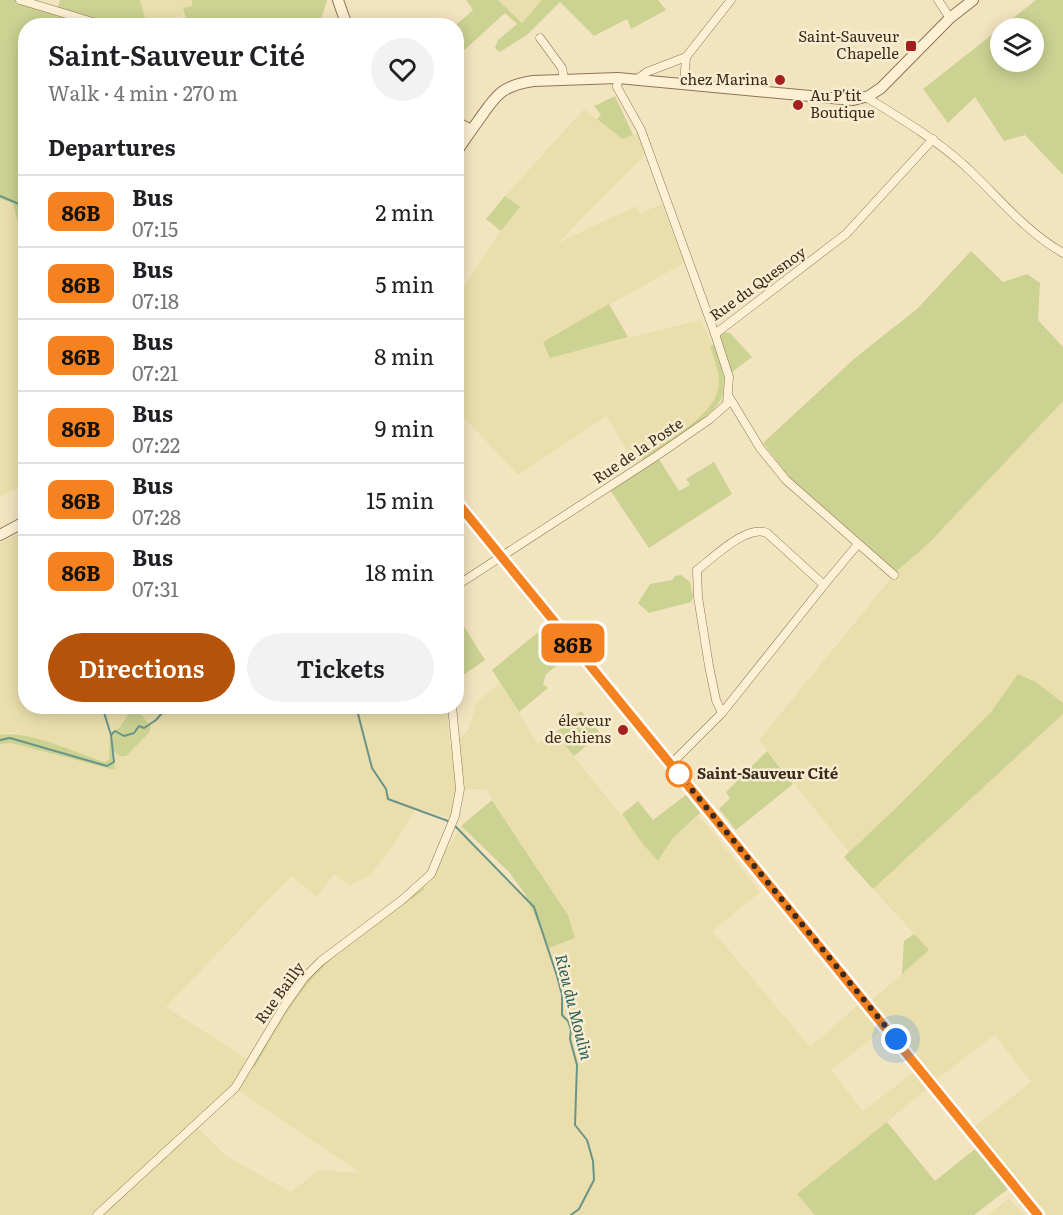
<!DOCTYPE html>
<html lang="en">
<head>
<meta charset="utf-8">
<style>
  :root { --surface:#fff; --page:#f2f2f2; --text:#202124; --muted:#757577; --line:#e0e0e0; --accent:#b45309 }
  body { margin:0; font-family:Literata,serif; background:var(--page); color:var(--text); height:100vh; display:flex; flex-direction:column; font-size:22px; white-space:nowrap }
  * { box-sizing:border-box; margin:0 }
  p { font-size:20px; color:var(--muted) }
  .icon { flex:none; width:33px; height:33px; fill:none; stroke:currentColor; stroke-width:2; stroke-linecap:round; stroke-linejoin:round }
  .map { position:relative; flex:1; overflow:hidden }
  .side { position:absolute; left:18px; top:18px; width:446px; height:696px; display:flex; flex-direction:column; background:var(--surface); border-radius:24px; box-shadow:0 3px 15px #0003 }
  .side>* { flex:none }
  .badge { padding:0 12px; border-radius:9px; font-size:21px; line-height:39px }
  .buttons { position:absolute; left:990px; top:18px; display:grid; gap:12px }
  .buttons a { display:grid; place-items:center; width:54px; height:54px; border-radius:50%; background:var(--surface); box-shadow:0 3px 15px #0003; font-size:30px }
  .you { position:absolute; width:30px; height:30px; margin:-15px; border:4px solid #fff; border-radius:50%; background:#1a73e8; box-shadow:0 0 0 9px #1a73e833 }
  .map>.badge { position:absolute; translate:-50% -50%; box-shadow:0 0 0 3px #fff }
  h2 { padding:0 30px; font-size:22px; line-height:54px }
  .round { display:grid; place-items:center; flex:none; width:63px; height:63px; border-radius:32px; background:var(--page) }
  .overview { display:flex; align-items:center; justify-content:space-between; height:102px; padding:0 30px }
  h1 { font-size:28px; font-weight:600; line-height:45px }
  .action { display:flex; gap:12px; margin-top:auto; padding:12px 30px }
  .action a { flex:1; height:69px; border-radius:36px; background:var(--accent); color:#fff; font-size:24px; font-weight:600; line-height:69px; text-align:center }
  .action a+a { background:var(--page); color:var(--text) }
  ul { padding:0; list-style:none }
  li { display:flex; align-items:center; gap:18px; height:72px; padding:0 30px; border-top:2px solid var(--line) }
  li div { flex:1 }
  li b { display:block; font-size:22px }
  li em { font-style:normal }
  li .badge { min-width:66px; font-weight:700; text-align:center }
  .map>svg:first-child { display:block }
</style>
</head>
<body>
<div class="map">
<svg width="1063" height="1215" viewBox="0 0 1063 1215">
  <rect width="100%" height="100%" fill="#f3e4c0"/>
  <g fill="#eadfac" fill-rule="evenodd">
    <polygon points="140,0 192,0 192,6 183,8 185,15 146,23"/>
    <polygon points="498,0 542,0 522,23"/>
    <polygon points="584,109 622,139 638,133 646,154 558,243 636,206 640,213 662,204 684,263 543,342 550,357 701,320 710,340 728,395 727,404 640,467 633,460 606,416 518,475 456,409 456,292 461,291 497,236 520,208 505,196"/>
    <polygon points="0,199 13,203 26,253 25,484 0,497"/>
    <polygon points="1063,401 1063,703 1036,682 1004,696 991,712 896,808 849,852 759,740 897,571 930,542"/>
    <path d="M25 531 26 706 447 707 450 745 455 744 469 729 476 703 500 683 538 744 555 733 658 861 672 839 698 816 712 831 760 892 713 931 810 1047 858 1005 881 1031 831 1070 863 1111 914 1072 926 1090 798 1194 815 1215H0V744L11 743 115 770 113 749 130 712 119 728 110 734 109 760 104 762 71 750 11 732 0 735V543ZM460 789H486L568 915 575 938 525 898 500 871 489 862 475 848 461 826 431 874 304 978 250 1061 166 1007 291 876 317 897 334 874 350 886 370 875 390 850 416 808 452 819ZM235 1088 360 1173 319 1170 291 1192 226 1156 195 1125Z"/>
    <polygon points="1063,714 1063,1215 1047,1215 974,1127 1031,1082 995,1035 936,1080 871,1001 929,950 873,889"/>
    <polygon points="1018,1191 1009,1199 1025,1215 988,1215"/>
  </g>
  <g fill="#cbd292" fill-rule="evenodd">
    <polygon points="0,0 21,0 57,10 60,0 140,0 147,25 26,26 25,253 13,203 0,199"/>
    <polygon points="192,0 327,0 327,1 319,25 188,25 183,8 192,6"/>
    <polygon points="466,0 498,0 522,23 542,0 658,0 666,10 631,29 627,19 594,36 560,2 528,34 500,52 495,48 498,40 517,24 505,13 460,54 456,51 456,25 473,10"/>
    <path d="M1036 0H1063V175L1025 135 1004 141 975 97 948 123 923 89ZM1034 28V62H1000V28Z"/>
    <polygon points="615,96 633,135 622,139 597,119 601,115 594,106"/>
    <polygon points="505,196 520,207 501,231 486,219"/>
    <polygon points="971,251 1003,282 1027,274 1040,283 1038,320 1063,347 1063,401 930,542 897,571 859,542 794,483 763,443 855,358 917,309"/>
    <polygon points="609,304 628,337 550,358 543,342"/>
    <polygon points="722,332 730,333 752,357 731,373 719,339"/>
    <path d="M715 344 724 378 722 397 715 408 696 424 643 460 642 457C667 440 723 413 719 378 718 368 713 356 710 346Z"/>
    <polygon points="659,459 679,491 690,485 686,479 714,462 732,494 649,548 608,487"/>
    <polygon points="681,575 690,582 693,597 691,602 649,613 638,603 650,584 672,580 675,576"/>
    <polygon points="458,617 485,660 456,680 456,618"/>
    <polygon points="548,624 572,654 546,674 543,684 548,688 519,712 492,670"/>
    <polygon points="1018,674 1036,682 1063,703 1063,714 873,889 844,857 896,808 991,712"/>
    <polygon points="581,711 601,734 574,756 555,733"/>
    <path d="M130 712 140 713 151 727 149 733 126 756H119L113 750 115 770 11 743 0 744V735C24 729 80 754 104 762L109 760 110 734 119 728Z"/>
    <polygon points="767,751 793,784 736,830 719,809 730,798 726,792"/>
    <polygon points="686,795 700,813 672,839 658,861 642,843 622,814 638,801 653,820"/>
    <polygon points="492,800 568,915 575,938 549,948 525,894 509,872 461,826"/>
    <path d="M423 888 425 889C385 919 339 946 307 985 286 1010 271 1039 255 1067L253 1066C269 1038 284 1009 305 984 334 949 386 916 423 888Z"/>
    <polygon points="914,934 929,950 902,974 904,941"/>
    <polygon points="887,1122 935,1181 975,1149 1008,1189 974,1215 815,1215 797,1194"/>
  </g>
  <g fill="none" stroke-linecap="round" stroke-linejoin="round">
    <g stroke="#699489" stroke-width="2">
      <polyline points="0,196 26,207"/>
      <polyline points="102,706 111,735"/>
      <polyline points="356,706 372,768 386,789 388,799 448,821"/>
      <polyline points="0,740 10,738 107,766 114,762 111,735 115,731 124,736 134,733 139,726 144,728 156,720 168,706"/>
      <polyline points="455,826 534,907 557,976 562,995 562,1015 568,1021 571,1030 570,1039 577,1065 575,1125 587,1140 593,1161 594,1180 579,1209 571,1215"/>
    </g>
    <g stroke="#8e7455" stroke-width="9">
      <g id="minor">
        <polyline points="20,0 106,26"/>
        <polyline points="938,0 950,18"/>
        <polyline points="540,38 562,68 564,79"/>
        <polyline points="636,80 647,72 686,57 731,0"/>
        <polyline points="684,84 686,57"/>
        <path d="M866 97C900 118 934 138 964 165 998 196 1022 229 1063 253"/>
        <polyline points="715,334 846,234 933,139"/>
        <polyline points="728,395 760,448 786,480 894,575"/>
        <polyline points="456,586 658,455 710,419 727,404 729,377 715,334 641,130 617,87 618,78"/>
        <polyline points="722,713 824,585"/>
        <path d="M671 764 722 713 716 700 709 666 698 597 697 570C714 557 747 524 767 533L824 585 858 544"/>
        <polyline points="97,1215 235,1088 283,1008 304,978 321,961 402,900 431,874 455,816 460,789 452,706"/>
      </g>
    </g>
    <g stroke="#8e7455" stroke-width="12">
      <g id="tertiary">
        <polyline points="338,0 347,26"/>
        <polyline points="456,122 471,130"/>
        <path d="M456 153C463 142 470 132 478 121 496 96 500 86 533 81L618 78 853 100 869 96 881 88 950 18 973 0"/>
        <polyline points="456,501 1038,1215"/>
        <polyline points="0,535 26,521"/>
      </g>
    </g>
    <use href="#minor" stroke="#fdf0d4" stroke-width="8"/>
    <use href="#tertiary" stroke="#fdf0d4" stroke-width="10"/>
  </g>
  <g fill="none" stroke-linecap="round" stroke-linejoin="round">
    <g stroke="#fff" stroke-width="14">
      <polyline id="line" points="456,501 1038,1215"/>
    </g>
    <use href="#line" stroke="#f58220" stroke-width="9"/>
    <polyline stroke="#3c2b1c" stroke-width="6" stroke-dasharray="0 10.8" points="679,774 896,1039"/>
  </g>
  <g fill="#a51e20" stroke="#f9edd1" stroke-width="2">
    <rect x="905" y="40" width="12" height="12" rx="3"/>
    <circle cx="780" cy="80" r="6"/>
    <circle cx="798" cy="105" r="6"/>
    <circle cx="623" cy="730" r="6"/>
  </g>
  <circle fill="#fff" stroke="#f58220" stroke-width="3" cx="679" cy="774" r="12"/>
  <g text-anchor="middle" stroke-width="5" stroke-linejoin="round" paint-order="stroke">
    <g font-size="15" fill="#3c2b1c" stroke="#f9edd1" text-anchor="end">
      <text x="899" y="42">Saint-Sauveur<tspan x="899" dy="17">Chapelle</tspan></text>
      <text x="768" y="85">chez Marina</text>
      <text x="810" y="101" text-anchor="start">Au P'tit<tspan x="810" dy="17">Boutique</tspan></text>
      <text x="611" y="726">éleveur<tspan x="611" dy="17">de chiens</tspan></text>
    </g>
    <g font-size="15" fill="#3c2b1c" stroke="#f9edd1">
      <text transform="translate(758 284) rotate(-36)" y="5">Rue du Quesnoy</text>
      <text transform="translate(638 451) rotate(-34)" y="5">Rue de la Poste</text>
      <text transform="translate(280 993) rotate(-54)" y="5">Rue Bailly</text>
    </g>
    <g font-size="15" font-weight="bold" fill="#3c2b1c" stroke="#f9edd1" text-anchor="start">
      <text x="697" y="779">Saint-Sauveur Cité</text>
    </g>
    <g font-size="16" font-style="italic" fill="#295e5a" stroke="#f9edd1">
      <text transform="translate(574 1007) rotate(76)" y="6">Rieu du Moulin</text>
    </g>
  </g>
</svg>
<div class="buttons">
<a><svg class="icon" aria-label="layers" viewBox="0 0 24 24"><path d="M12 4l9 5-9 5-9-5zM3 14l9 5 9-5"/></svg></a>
</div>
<div class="you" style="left:896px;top:1039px"></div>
<b class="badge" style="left:573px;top:643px;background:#f58220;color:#111">86B</b>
<section class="side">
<div class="overview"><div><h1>Saint-Sauveur Cité</h1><p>Walk · 4 min · 270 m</p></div><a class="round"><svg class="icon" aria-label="heart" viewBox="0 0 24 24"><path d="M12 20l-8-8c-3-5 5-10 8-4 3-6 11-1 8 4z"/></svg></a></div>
<h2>Departures</h2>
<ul>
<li><span class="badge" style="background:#f58220;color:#111">86B</span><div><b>Bus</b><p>07:15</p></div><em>2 min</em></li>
<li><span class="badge" style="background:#f58220;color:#111">86B</span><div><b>Bus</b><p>07:18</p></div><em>5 min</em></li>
<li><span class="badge" style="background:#f58220;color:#111">86B</span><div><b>Bus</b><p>07:21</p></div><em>8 min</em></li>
<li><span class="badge" style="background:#f58220;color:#111">86B</span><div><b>Bus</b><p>07:22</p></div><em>9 min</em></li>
<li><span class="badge" style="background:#f58220;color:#111">86B</span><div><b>Bus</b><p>07:28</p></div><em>15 min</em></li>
<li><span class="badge" style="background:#f58220;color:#111">86B</span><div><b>Bus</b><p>07:31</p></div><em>18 min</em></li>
</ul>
<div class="action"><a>Directions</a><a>Tickets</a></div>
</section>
</div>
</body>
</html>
